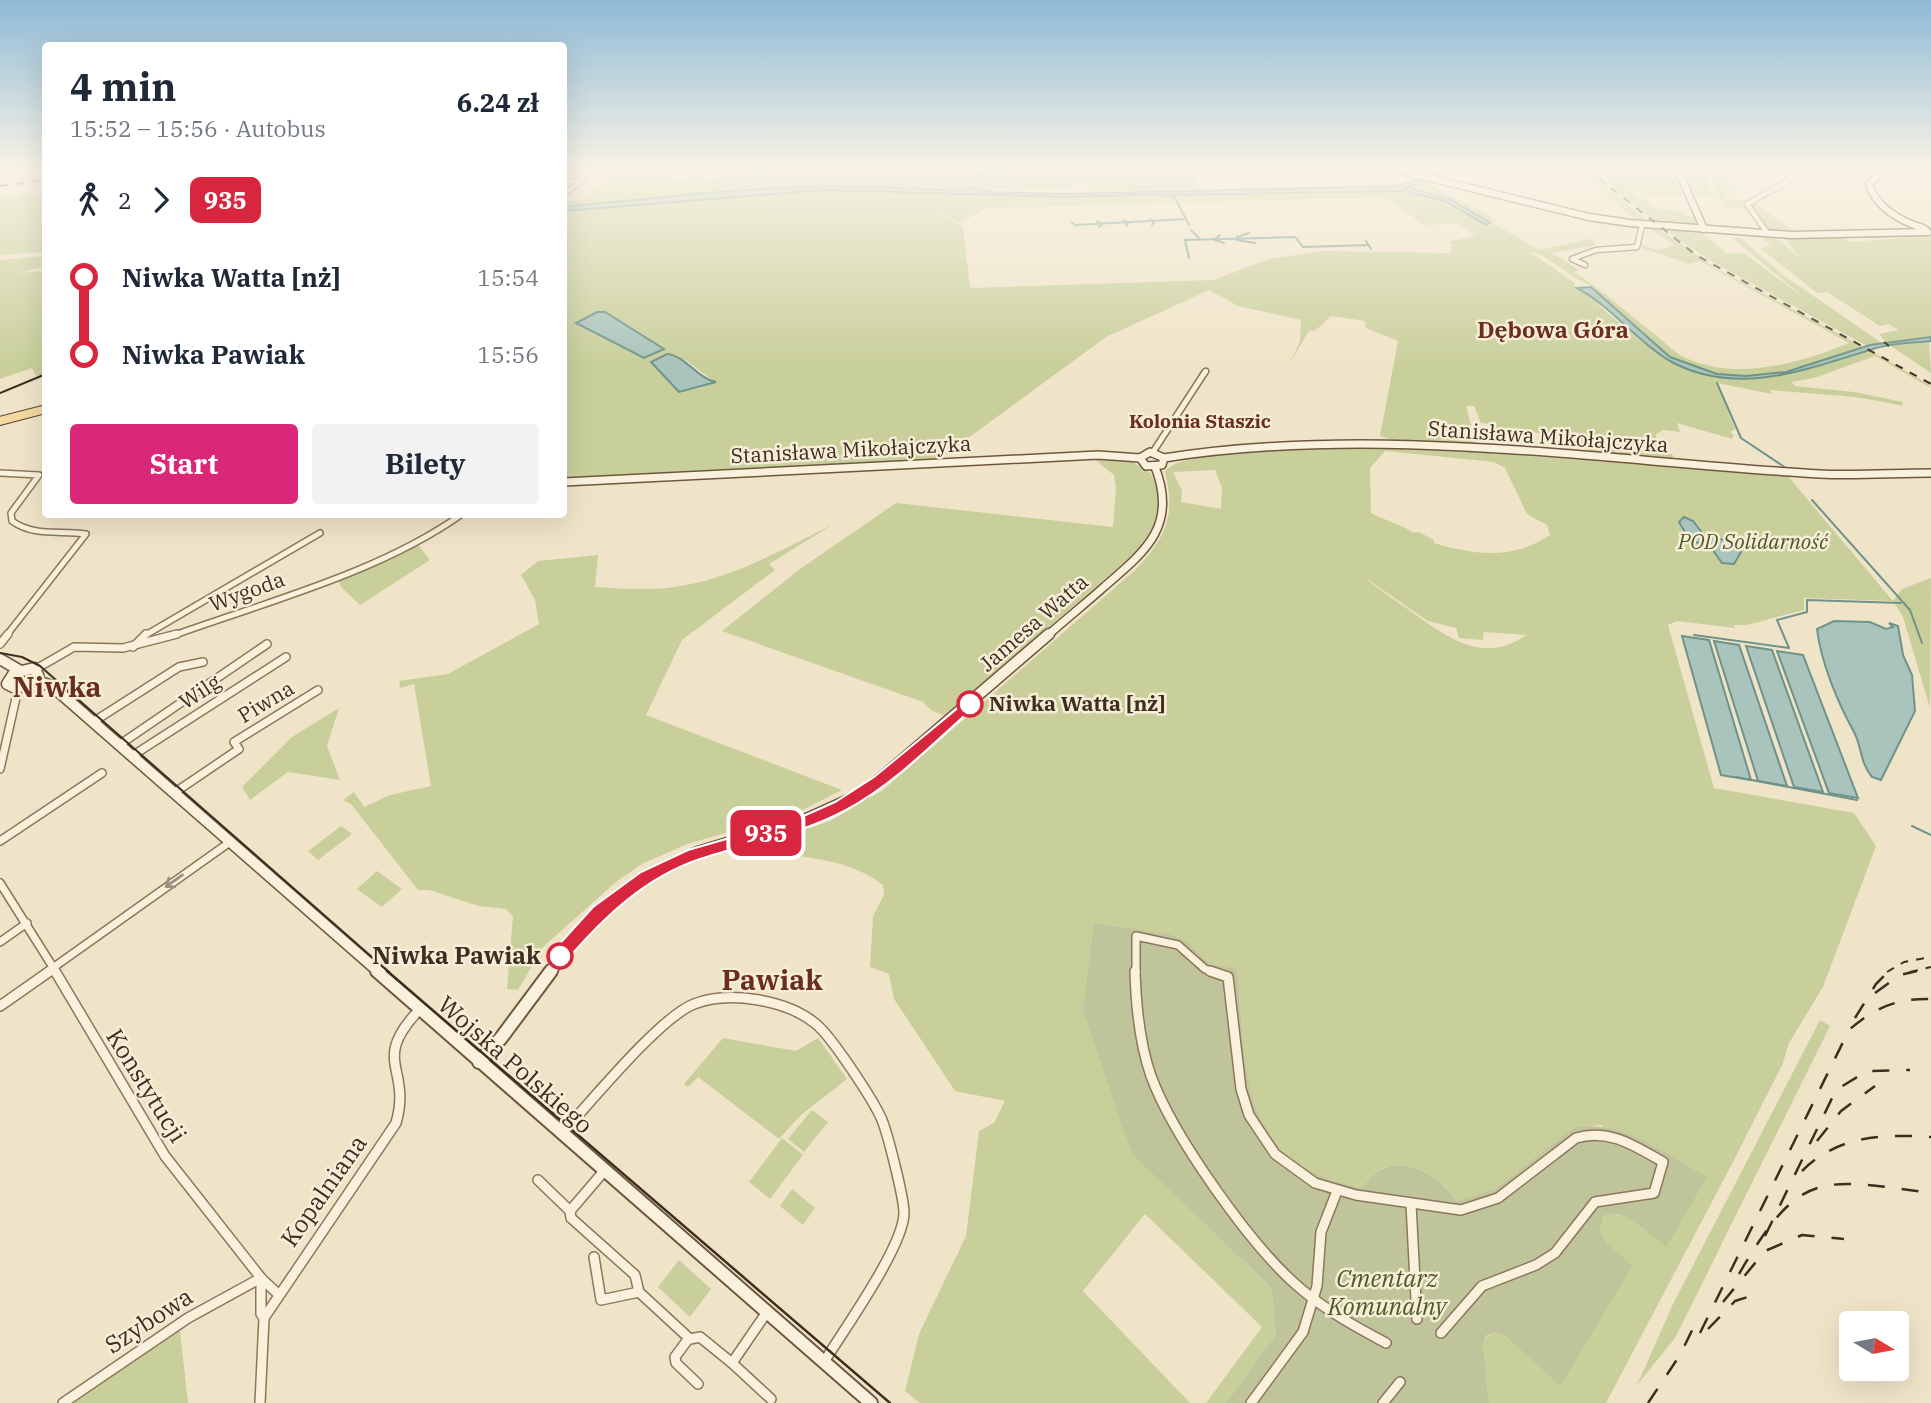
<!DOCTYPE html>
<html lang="pl">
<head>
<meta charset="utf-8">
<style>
  :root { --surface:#fff; --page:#f2f2f3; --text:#1f2937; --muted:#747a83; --accent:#db2777 }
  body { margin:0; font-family:"IBM Plex Serif",serif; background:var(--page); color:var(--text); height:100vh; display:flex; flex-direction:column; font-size:26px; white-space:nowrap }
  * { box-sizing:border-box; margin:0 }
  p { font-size:23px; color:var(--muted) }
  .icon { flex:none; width:38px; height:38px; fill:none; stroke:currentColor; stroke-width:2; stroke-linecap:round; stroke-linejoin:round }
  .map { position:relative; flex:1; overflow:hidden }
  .sheet { position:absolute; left:42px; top:42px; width:525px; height:476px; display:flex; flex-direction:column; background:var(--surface); border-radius:7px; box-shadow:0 7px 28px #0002 }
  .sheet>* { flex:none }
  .badge { padding:0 14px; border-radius:10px; font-size:24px; line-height:46px }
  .needle { width:46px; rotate:100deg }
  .buttons { position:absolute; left:1839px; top:1311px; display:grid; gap:14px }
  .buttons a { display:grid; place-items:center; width:70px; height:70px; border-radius:7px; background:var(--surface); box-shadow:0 7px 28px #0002; font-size:35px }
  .map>.badge { position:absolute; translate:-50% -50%; box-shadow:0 0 0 4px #fff }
  .legs { display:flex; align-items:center; gap:10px; height:77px; padding:0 28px; font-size:23px }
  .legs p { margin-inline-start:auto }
  .summary { display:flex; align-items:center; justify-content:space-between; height:119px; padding:0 28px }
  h1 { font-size:38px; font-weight:800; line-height:52px }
  .button { display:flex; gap:14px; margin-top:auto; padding:14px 28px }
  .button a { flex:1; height:80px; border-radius:7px; background:var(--accent); color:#fff; font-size:28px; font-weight:800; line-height:80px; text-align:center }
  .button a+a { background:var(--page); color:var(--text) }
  ul { padding:0 28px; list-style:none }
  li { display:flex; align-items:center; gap:24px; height:77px; font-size:26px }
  li i { display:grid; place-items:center; width:10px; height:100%; margin:0 9px; background:currentColor }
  li i::after { content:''; width:18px; height:18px; margin:-9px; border:5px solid; border-radius:50%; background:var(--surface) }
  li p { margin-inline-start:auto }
  li:first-child i { background:linear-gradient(#0000 50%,currentColor 0) }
  li:last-child i { background:linear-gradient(currentColor 50%,#0000 0) }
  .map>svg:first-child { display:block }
</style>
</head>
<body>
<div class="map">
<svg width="1931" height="1403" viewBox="0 0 1931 1403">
  <rect width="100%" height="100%" fill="#f0e4c8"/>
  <g fill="#c9cf9b" fill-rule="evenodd">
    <polygon points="609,168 663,169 662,177 676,176 676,181 717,178 717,168 1149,168 1158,169 1161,174 1194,175 1196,189 1093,191 1090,186 964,191 820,186 564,207 564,201 587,199 592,190 603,182 603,178 590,175 594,172 608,177 619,174"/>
    <polygon points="1576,168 1585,168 1650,223 1637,221"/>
    <polygon points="1590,168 1674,171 1684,197 1632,192 1640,199 1648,200 1655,209 1691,212 1681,213 1683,216 1693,217 1697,224 1668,224 1663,220 1656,222"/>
    <polygon points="1682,168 1705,168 1712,198 1692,194"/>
    <polygon points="1713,168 1738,168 1730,182 1740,186 1736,190 1724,192 1727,199 1751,200 1795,232 1768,231 1750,209 1724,208 1713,180"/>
    <path d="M1434 178 1435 182 1429 184 1499 221 1483 226 1496 225 1540 250 1589 239 1597 245 1552 253 1579 270 1574 272C1603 291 1630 315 1658 337 1667 344 1677 355 1688 359 1738 381 1801 363 1849 343L1700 261 1690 264 1642 248 1643 245 1657 250 1674 245 1652 230 1659 229 1717 269 1863 347C1804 367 1726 398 1669 356 1643 337 1620 313 1594 293L1591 285C1569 279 1545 251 1530 252L1575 283 1574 288 1585 293C1612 316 1639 343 1670 360 1734 397 1805 371 1869 350L1928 384 1931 388 1875 356 1814 378 1791 382 1795 386 1854 392 1903 402 1902 406C1859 395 1815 394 1770 390L1772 394 1717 383 1735 429 1730 432 1734 435 1732 439 1677 423 1680 432 1663 430 1656 434V447L1673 455V460L1595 453 1573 443 1570 435 1495 430 1490 424 1481 423 1474 406H1466L1476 445 1392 440 1380 436 1398 341 1366 328 1365 321 1331 316 1315 331H1309L1289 364 1300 342 1301 320 1238 306 1209 290 1106 337 938 460 585 479 564 477V211L823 190 1072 197 1159 194 1174 198 1168 195 1376 190 1417 193 1462 205 1428 192 1405 187ZM1385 197 1424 225 1457 223 1475 235 1449 242 1452 245 1450 253 1323 251 1269 259 1213 280 970 288 963 226 933 212 961 223 986 208ZM596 312H605L662 348 644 358 578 325ZM666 355 687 361 715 382C680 398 675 386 652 363Z"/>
    <polygon points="45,193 45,252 0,255 0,198"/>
    <polygon points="1663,229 1698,230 1728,254 1744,253 1807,300 1732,238 1741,238 1783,275 1882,343 1867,346 1711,261"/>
    <polygon points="1842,236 1849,242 1931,236 1931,337 1886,342 1879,334 1899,330 1888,324 1880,326 1827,292 1817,293 1760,248 1771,246 1761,237 1775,237 1802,259 1783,237"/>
    <polygon points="45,256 45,267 16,273 45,271 45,373 37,377 32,368 0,379 0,260"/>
    <polygon points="1929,341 1931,373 1891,346"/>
    <path d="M1378 445 1787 475 1893 601 1902 589 1931 578 1930 708 1903 617 1893 601 1804 598V610L1747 625H1734L1735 628 1677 621 1668 625 1714 788 1854 813 1876 846 1823 987 1789 1043 1783 1063 1733 1162 1606 1403H1489L1483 1343 1486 1337 1495 1332 1505 1336 1559 1385 1633 1265C1618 1253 1597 1241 1601 1220L1608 1213 1626 1217 1602 1125 1573 1128 1495 1189 1457 1201C1435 1169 1387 1146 1362 1188 1237 1164 1247 1072 1237 970L1209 964 1199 955 1132 1153 1271 1287 1276 1334 1226 1403H1206L1262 1327 1145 1214 1083 1291 1190 1403H920L905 1391 919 1334 966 1236 979 1131 994 1123 1005 1101 955 1091 894 999 889 974 870 967 873 916 884 895 883 885C846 857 808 860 765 850L762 844 830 821 883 790 1135 570C1166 538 1176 516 1165 472 1180 446 1342 447 1378 445ZM1385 451 1494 462 1505 468 1527 514 1547 525 1550 535C1513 560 1474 555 1434 543V540L1419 532 1414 533C1401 524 1386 521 1371 513L1370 468ZM1215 470 1222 488 1221 509 1181 502 1182 491 1173 472ZM1364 577 1428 621 1456 628 1459 638 1483 640 1484 632 1526 635C1485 665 1448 638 1413 613 1397 601 1379 590 1364 577Z"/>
    <path d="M1093 458 1131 461 1150 473C1169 502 1154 533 1133 555L945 716 931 710 923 702 722 631 800 569 896 503 1113 527 1116 487 1114 475Z"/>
    <path d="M835 523 769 564 775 570 682 640 646 715 842 790 797 813 687 844 642 864 616 882 543 947 518 990 507 989 513 916 506 909 479 906 429 890H418L351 804 343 800 354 792 364 807 390 795 431 786 414 684 400 688 399 681 448 674 539 624 535 600 521 575 538 561 598 555 595 587C625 589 656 591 686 585 738 575 789 547 835 523Z"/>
    <polygon points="415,546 419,546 430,560 360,605 341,587 338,579"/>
    <polygon points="339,708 327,746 340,780 288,772 250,800 242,787 292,737"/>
    <polygon points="341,826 352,834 318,860 308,851"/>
    <polygon points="377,871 402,889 382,907 357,889"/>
    <polygon points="1820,1020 1830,1026 1675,1338 1637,1385 1673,1304"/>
    <polygon points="723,1038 796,1051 818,1038 847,1079 801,1115 779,1139 698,1077 688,1087 684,1084"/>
    <polygon points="812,1110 828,1122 804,1152 788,1139"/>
    <polygon points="782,1138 803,1155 770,1199 749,1182"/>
    <polygon points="792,1189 815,1208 803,1225 780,1206"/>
    <polygon points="679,1260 711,1289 690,1317 658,1287"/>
    <polygon points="180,1331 188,1403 71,1403"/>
  </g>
  <path fill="#bfc49a" d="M1094 923 1172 935 1190 944 1209 964 1237 969C1247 1072 1237 1164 1362 1188 1388 1146 1434 1169 1457 1201L1495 1189 1573 1128C1621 1118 1666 1155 1707 1177L1666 1247C1651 1236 1624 1206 1604 1216 1591 1237 1619 1253 1633 1265L1560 1386 1505 1336 1495 1332 1486 1336 1483 1343 1489 1403H1226L1276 1334 1271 1287 1132 1154 1083 1010Z"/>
  <g fill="#a9c4bc" stroke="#6f938a" stroke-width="2">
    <path d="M1428 177 1434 178 1406 187 1451 200 1490 223 1486 225 1445 201 1401 191 1171 195 1174 198 1159 194 1072 197 823 190 564 211V207C645 199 730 189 813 187 865 185 912 189 965 191L968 188 990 192 1060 194 1396 186Z"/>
    <path d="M1591 287 1670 357 1717 374 1746 376 1786 372 1870 345 1931 337V341C1912 343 1891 343 1873 349 1807 369 1737 398 1670 361 1636 341 1612 307 1577 288Z"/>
    <polygon points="597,312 605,312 664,349 644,358 576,323"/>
    <path d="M667 354C686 356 698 379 716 382L679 392 651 362Z"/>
    <polygon points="1684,517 1693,521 1703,534 1740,545 1741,552 1734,564 1722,563 1712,549 1689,539 1679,522"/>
    <path d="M1834 621 1870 622 1886 629 1893 627 1889 623 1898 626 1903 655 1912 675 1915 711 1881 780 1872 777C1860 763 1862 747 1854 732 1838 703 1821 663 1817 629Z"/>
    <polygon points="1682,636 1709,640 1751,780 1721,775"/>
    <polygon points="1714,641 1739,645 1787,786 1758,781"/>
    <polygon points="1746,646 1772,650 1823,792 1794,787"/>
    <polygon points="1777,651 1803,655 1858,798 1829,793"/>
  </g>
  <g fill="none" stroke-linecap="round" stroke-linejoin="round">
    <g stroke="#6f938a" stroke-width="2">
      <polyline points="972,179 981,173 1004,168"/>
      <polyline points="1175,198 1189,225"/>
      <polyline points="1150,219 1154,222 1152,225"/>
      <polyline points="1124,220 1128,223 1126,226"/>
      <polyline points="1097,221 1102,224 1099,227"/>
      <polyline points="1071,222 1075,225 1186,219"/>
      <polyline points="1191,230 1199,238"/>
      <polyline points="1237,237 1249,233"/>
      <polyline points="1215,239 1220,235"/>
      <polyline points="1215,240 1224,243"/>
      <polyline points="1237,240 1255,243"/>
      <polyline points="1366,241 1371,249"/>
      <polyline points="1189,258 1185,240 1295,237 1303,247 1369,245"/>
      <polyline points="1717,383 1741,438 1786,468"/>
      <polyline points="1812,500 1910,610 1922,643"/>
      <polyline points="1694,635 1789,648 1777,620 1807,612 1807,600 1901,603"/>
      <polyline points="1736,777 1857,800"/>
      <polyline points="1912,826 1931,835"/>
    </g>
    <g stroke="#8d765c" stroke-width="7">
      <g id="street-far3">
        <polyline points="688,168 695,176"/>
        <polyline points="1822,168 1827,169"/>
        <polyline points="1425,175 1450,168"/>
        <polyline points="564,180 579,182"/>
        <polyline points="564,195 595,168"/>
        <polyline points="1768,234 1747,204 1785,183 1802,168"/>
        <polyline points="1585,265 1572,259 1596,250 1637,247 1642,225"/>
        <polyline points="1204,374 1206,371"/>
      </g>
    </g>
    <g stroke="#8d765c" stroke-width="8">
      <g id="street-far2">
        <polyline points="1153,452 1205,372"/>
        <path d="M0 473 39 475 11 513 12 521C34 537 60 530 86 534L6 636"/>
        <polyline points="144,636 320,533"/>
        <path d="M172 636C266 602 381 572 462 514"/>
      </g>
    </g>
    <g stroke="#8d765c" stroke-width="10">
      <g id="street-far1">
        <polyline points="0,644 8,634"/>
        <polyline points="133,647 146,634"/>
        <polyline points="36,669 74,647 123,648 177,634"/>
        <polyline points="93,722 179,667 203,662"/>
        <polyline points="119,745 267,644"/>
        <polyline points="132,756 286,657"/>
        <polyline points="0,769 18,689"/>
        <polyline points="174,793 239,749 234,742 318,690"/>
        <polyline points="0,841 102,773"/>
        <polyline points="0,883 56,972"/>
        <polyline points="0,942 27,923"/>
        <polyline points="47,972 230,842"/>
        <polyline points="1136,972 1136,936 1178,945 1205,969 1215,972"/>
      </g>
    </g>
    <g stroke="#8d765c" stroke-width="12">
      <g id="street">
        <polyline points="55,971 165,1156 261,1278 278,1294"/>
        <path d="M1135 971C1136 1006 1139 1042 1151 1076 1173 1136 1252 1248 1301 1289 1327 1311 1356 1327 1386 1343"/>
        <path d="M1210 971 1228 977 1241 1089 1249 1115 1275 1154 1315 1183 1356 1195 1461 1210 1498 1198 1576 1138C1609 1128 1635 1146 1663 1162L1654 1193 1595 1202 1555 1253 1536 1265 1482 1286 1441 1333"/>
        <polyline points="0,1006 50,971"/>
        <path d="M562 1133C591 1102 659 1018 694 1004 729 990 787 1000 816 1024 832 1037 874 1101 882 1120 888 1135 904 1198 904 1213 904 1246 843 1331 824 1362"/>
        <polyline points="605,1170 570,1211 571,1218 635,1275 639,1292 690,1339 700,1337 732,1363 767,1312"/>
        <polyline points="538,1180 570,1211"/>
        <polyline points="1411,1204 1417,1319"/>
        <polyline points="594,1257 601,1300 639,1292"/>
        <polyline points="261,1278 261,1314 264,1318"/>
        <polyline points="689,1338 675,1357 676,1363 698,1384"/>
        <polyline points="732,1363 771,1399"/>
        <polyline points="63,1403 188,1318 261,1278"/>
        <path d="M260 1403 264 1318 396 1123C412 1067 370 1062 419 1010"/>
        <polyline points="1251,1403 1303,1332 1317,1286 1321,1232 1337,1191"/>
        <polyline points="1383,1403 1400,1382"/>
      </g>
    </g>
    <g stroke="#6f573f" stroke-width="9">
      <g id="secondary-far3">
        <polyline points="1389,168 1589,217 1630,223 1791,235 1928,232 1926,230"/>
        <polyline points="1677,168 1704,229"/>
        <path d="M1884 168 1869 184C1875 207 1902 222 1923 228"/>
      </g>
    </g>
    <g stroke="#6f573f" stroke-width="10">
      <g id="secondary-far2">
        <polyline points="1140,458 1146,466 1162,465 1164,458"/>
        <polyline points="1140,458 1150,452 1164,458"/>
        <path d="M1164 458C1381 424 1602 461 1820 474 1856 476 1894 473 1931 473"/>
        <polyline points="564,482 1098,455 1140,458"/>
        <path d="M1047 636C1066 619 1086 603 1105 586 1146 551 1178 525 1155 467"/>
      </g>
    </g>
    <g stroke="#6f573f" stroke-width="13">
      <g id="secondary-far1">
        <polyline points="0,659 19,670"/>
        <polygon points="34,668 38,675 30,683 15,688 7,684 14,673"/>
        <polyline points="34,680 52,686 379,972"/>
        <polyline points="550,972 594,918 646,877 698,852 809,818 864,793 1049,634"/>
      </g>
    </g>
    <g stroke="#6f573f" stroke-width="16">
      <g id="secondary">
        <polyline points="377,971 871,1403"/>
        <polyline points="479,1062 501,1038 551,971"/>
      </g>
    </g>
    <g stroke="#5b4430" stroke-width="10">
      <polyline id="primary" points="0,421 46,409"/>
    </g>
    <use href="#street-far3" stroke="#faf1dc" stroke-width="4.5"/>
    <use href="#street-far2" stroke="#faf1dc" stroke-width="5"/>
    <use href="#street-far1" stroke="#faf1dc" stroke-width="7"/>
    <use href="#street" stroke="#faf1dc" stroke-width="9"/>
    <use href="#secondary-far3" stroke="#faf1dc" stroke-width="6"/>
    <use href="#secondary-far2" stroke="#faf1dc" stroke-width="7"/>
    <use href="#secondary-far1" stroke="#faf1dc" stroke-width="10"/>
    <use href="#secondary" stroke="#faf1dc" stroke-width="12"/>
    <use href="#primary" stroke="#f3d9a0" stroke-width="8"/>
    <g stroke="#3d2e20" stroke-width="2">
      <polyline points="0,393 46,374"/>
      <polyline points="0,653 22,657 40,666 389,972"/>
    </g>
    <polyline stroke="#3d2e20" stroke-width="2.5" points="387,971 890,1403"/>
    <g stroke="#3d2e20" stroke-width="2" stroke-dasharray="8 8" stroke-linecap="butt">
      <polyline points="1586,168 1696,255 1931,384"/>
      <polyline points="0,186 46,180"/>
      <polyline points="1884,342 1889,346"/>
      <polyline points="1887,972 1904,962 1931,957"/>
      <polyline points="1910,972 1931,967"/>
    </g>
    <g stroke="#3d2e20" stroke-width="2.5" stroke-dasharray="17 17" stroke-linecap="butt">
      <polyline points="1875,993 1900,975 1917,971"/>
      <polyline points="1855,1018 1876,984 1889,971"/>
      <polyline points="1817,1141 1841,1111 1875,1086"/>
      <path d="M1802 1171C1838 1135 1883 1134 1931 1137"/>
      <polyline points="1765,1236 1836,1090 1867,1071 1910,1070"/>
      <path d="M1739 1274C1800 1169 1819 1178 1931 1193"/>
      <polyline points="1723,1302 1765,1251 1802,1235 1844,1239"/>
      <polyline points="1708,1329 1735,1301 1754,1295"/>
      <path d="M1700 1333 1849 1030C1874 1008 1897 998 1931 999"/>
      <polyline points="1648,1403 1680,1355 1698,1318"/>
    </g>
  </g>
  <defs><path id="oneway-shaft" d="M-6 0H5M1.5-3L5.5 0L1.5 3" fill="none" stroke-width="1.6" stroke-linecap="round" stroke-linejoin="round" transform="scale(1.75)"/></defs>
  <use stroke="#9c907e" href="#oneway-shaft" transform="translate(174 881) rotate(145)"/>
  <linearGradient id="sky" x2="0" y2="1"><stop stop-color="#8fbad6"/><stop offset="0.46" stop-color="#f8f3e6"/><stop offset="1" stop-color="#f8f3e6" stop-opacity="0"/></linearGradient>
  <rect width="1931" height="365" fill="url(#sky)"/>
  <path fill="#d7263d" stroke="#fff" stroke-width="2" d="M970 698 974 700V707C934 743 894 784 846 810 800 835 748 843 700 859 644 878 603 918 566 961H554V950L593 907 641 872 688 850 799 818 835 802 874 777Z"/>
  <g fill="#fff" stroke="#d7263d" stroke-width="3.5">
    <circle cx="970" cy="704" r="12"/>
    <circle cx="560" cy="956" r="12"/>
  </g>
  <g text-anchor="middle" stroke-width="5" stroke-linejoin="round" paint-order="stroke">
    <g font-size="19" font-weight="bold" fill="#6b2e1e" stroke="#f7eed8">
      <text x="1200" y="428">Kolonia Staszic</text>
    </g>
    <g font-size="21" fill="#3d2e20" stroke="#f7eed8">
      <text transform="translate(1548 437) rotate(4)" y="7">Stanisława Mikołajczyka</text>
      <text transform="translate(851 450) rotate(-3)" y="7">Stanisława Mikołajczyka</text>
      <text transform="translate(247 592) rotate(-20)" y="7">Wygoda</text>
      <text transform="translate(1034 623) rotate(-41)" y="7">Jamesa Watta</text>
      <text transform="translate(200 692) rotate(-33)" y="7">Wilg</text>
      <text transform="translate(266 702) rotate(-31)" y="7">Piwna</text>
    </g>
    <g font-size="21" font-style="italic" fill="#4d5a26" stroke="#f7eed8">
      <text x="1753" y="549">POD Solidarność</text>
    </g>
    <g font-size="21" font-weight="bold" fill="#3d2e20" stroke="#f7eed8" text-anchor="start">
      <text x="989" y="711">Niwka Watta [nż]</text>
    </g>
    <g font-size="23" font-weight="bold" fill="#6b2e1e" stroke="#f7eed8">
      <text x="1553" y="338">Dębowa Góra</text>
    </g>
    <g font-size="24" font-weight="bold" fill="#3d2e20" stroke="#f7eed8" text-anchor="end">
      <text x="541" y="964">Niwka Pawiak</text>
    </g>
    <g font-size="24" fill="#3d2e20" stroke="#f7eed8">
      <text transform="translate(515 1065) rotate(41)" y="8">Wojska Polskiego</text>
      <text transform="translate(146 1086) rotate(58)" y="8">Konstytucji</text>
      <text transform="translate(324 1191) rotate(-55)" y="8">Kopalniana</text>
      <text transform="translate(149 1321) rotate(-33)" y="8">Szybowa</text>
    </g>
    <g font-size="24" font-style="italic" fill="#4d5a26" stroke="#f7eed8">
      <text x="1387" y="1287">Cmentarz<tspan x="1387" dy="28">Komunalny</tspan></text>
    </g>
    <g font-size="28" font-weight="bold" fill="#6b2e1e" stroke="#f7eed8">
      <text x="57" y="697">Niwka</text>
    </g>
    <g font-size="28" font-weight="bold" fill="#6b2e1e" stroke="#f7eed8">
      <text x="772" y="990">Pawiak</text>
    </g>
  </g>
</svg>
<div class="buttons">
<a><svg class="needle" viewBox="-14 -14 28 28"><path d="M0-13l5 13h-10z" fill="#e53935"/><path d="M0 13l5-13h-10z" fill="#747a83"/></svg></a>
</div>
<b class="badge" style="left:766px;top:833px;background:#d7263d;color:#fff">935</b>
<section class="sheet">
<div class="summary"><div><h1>4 min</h1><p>15:52 – 15:56 · Autobus</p></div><b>6.24 zł</b></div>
<div class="legs"><svg class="icon" aria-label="walk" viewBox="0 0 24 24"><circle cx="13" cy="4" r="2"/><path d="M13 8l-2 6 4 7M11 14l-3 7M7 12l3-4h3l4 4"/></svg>2<svg class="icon" aria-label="forward" viewBox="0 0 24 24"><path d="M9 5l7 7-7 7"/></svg><b class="badge" style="background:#d7263d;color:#fff">935</b></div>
<ul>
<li><i style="color:#d7263d"></i><b>Niwka Watta [nż]</b><p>15:54</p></li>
<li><i style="color:#d7263d"></i><b>Niwka Pawiak</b><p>15:56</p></li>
</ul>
<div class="button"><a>Start</a><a>Bilety</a></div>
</section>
</div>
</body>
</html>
